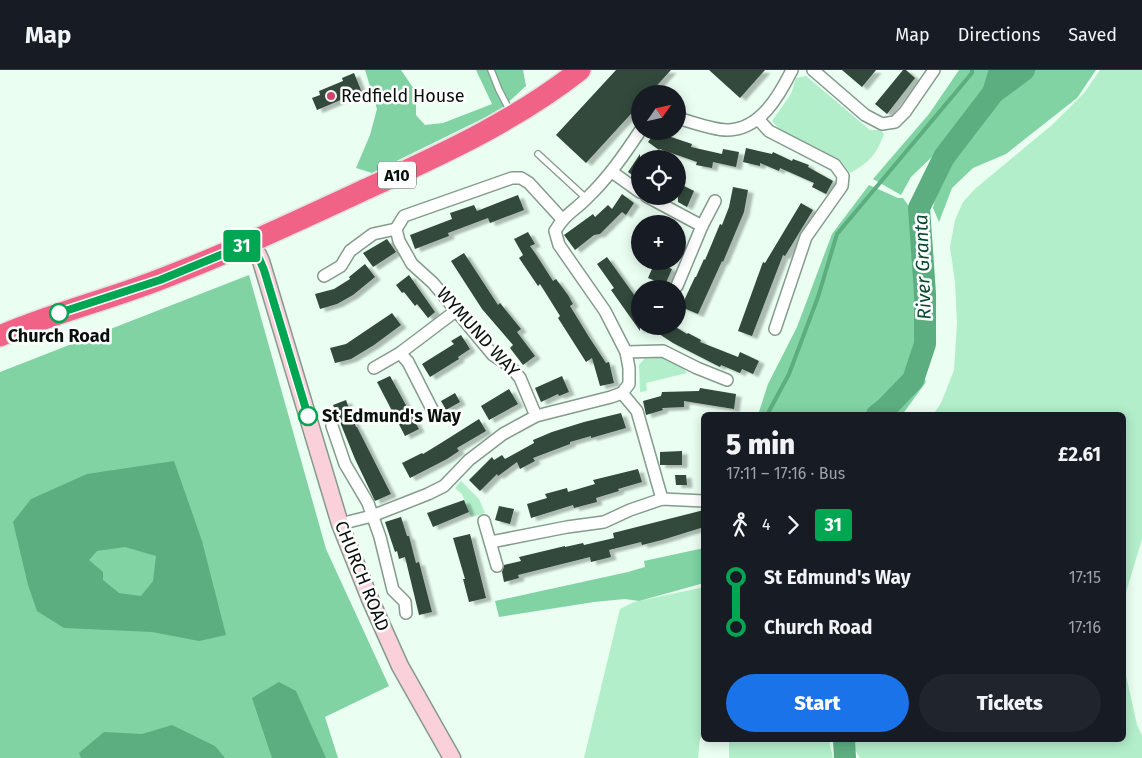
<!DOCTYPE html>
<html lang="en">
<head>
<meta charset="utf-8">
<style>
  :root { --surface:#171b24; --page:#20242c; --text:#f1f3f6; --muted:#9ea1a6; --line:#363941; --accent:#1a73e8 }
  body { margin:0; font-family:"Fira Sans",sans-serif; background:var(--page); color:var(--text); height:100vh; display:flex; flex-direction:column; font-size:19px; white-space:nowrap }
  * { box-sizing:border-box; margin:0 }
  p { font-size:16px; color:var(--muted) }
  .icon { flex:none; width:28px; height:28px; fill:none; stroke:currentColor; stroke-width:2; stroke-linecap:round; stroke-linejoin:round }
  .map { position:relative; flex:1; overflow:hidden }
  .drawer { position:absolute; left:701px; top:342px; width:425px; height:330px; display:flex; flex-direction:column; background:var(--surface); border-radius:8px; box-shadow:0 2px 12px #0003 }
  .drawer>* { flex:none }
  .badge { padding:0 10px; border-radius:4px; font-size:18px; line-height:32px }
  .needle { width:32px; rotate:56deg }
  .controls { position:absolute; left:631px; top:15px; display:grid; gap:10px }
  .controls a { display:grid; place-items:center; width:55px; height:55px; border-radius:50%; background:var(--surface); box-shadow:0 2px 12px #0003; font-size:25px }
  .map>.badge { position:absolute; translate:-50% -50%; box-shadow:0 0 0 2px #fff }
  .legs { display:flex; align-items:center; gap:8px; height:55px; padding:0 25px; font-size:16px }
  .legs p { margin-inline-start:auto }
  .headline { display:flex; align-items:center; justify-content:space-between; height:85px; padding:0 25px }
  h1 { font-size:28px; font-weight:800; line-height:38px }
  .cta { display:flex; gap:10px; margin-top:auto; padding:10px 25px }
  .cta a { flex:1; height:58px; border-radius:30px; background:var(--accent); color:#fff; font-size:20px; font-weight:800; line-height:58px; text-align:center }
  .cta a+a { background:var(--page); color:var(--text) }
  ul { padding:0 25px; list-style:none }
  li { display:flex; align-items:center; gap:18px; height:50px; font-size:19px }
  li i { display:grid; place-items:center; width:8px; height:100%; margin:0 6px; background:currentColor }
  li i::after { content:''; width:12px; height:12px; margin:-6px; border:4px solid; border-radius:50%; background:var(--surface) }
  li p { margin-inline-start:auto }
  li:first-child i { background:linear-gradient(#0000 50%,currentColor 0) }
  li:last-child i { background:linear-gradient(currentColor 50%,#0000 0) }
  header { display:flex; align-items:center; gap:30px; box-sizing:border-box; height:70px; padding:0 25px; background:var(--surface); border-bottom:1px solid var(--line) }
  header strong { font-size:24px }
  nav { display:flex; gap:28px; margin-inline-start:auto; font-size:18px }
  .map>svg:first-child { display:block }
</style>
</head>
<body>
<header>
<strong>Map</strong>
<nav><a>Map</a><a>Directions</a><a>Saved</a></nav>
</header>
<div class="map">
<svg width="1142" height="688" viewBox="0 0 1142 688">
  <defs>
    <filter id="shadow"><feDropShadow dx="5.5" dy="3" stdDeviation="1" flood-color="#0004"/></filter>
  </defs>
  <rect width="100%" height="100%" fill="#eafef1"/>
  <g fill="#b2eeca">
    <polygon points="1100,0 1142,0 1142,469 1124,529 1124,345 933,345 941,333 954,300 957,253 955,212 950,177 955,150 963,132 976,118 1052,55 1084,23"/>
    <path d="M806 6 870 60H881L884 64C876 85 870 92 850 103L841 91 781 61 772 51 791 24 796 8Z"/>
    <polygon points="660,286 684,299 687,303 646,313 647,321 640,322 639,295 646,287"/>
    <polygon points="461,411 479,429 485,443 471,447 462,424 455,418"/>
    <polygon points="704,517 704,660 700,669 698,688 584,688 620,539 634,532"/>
    <polygon points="1124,596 1137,655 1142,665 1142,688 860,688 852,675 853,670 1124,670"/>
    <polygon points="729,670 829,670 833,688 729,688"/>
  </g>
  <g fill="#81d3a4">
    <polygon points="365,0 401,0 416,22 416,45 425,55 443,53 492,34 476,0 523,0 526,16 503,37 484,48 372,103 356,98 370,65 377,39"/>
    <polygon points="959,0 1096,0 1077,28 1006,84 973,98 952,118 939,152 933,138 941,99 937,82 911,107 901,125 873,109 929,44"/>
    <polygon points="869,115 898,128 903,128 916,146 923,243 917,292 926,312 902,345 758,345 768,314 797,257 832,164"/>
    <polygon points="249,205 326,479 389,616 325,647 338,688 0,688 0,302"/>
    <polygon points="704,478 704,513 639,531 625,529 594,532 499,547 495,531 628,502 645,497 644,491"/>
  </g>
  <g fill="#5cae81" fill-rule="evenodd">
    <path d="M174 391 202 471 226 565 199 571 152 562 64 558 37 541 28 515 13 452 31 429 87 404ZM125 477 156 486 153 511 141 526 119 523 103 510V502L89 490 97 481Z"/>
    <polygon points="279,612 296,621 326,688 272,688 252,628"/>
    <polygon points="172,655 215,676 225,688 81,688 79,683 104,662 142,664"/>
  </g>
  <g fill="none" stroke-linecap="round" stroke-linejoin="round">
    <polyline stroke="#5cae81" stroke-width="4" points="767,345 789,304 818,227 837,164 972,3 972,0"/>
    <g stroke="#5cae81" stroke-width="22">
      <polyline points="993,23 1024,0"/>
      <polyline points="877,345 886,338 913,310 925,274 925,224 919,138 944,87 993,23 1000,0"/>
      <polyline points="844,670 845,688"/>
    </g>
  </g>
  <g fill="#33483b" filter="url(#shadow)">
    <polygon points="616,0 671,0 649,24 640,24 640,34 586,93 556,65"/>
    <polygon points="709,0 765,0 740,28"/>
    <polygon points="842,0 876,0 862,17"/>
    <polygon points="903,0 906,0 915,8 887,44 875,34"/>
    <polygon points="354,3 363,25 351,30 350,26 317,40 312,28 320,25 319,21 343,11 342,8"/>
    <polygon points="656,61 664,61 671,67 692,74 691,77 722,84 723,79 739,82 736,97 713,92 712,98 696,95 697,92 660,79 659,80 648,72"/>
    <polygon points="746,78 772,84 773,82 792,91 793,89 809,95 808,97 833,111 826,124 812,117 814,113 780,98 779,101 760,93 760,96 743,92"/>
    <polygon points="640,84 640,111 628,102"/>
    <polygon points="678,113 694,121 687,137 678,132"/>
    <polygon points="733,117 748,120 744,142 723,192 722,191 698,244 681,237 695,207 696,207 704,189 705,190 720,154 722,155 729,137"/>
    <polygon points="622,124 634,133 626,145 622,142 600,164 594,165 575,180 564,165 593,144 595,147 608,135 612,139"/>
    <polygon points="518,125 524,140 490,153 488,148 448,163 449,166 415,179 410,165 452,149 450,143 474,135 477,141"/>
    <polygon points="801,133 813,140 785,186 783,185 752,266 738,261 763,192 765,193"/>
    <polygon points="528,162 535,174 530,176 537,186 553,211 556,209 568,225 573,234 570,236 589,267 606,293 609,292 614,313 600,316 592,288 586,292 558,248 560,246 540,214 538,216 519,188 523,185 514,169"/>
    <polygon points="387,169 396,182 373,197 363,183"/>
    <polygon points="464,183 498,235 500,233 521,259 517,262 535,286 523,295 510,278 513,275 482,239 451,191"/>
    <polygon points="607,187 640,233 640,261 611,220 614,218 597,194"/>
    <polygon points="655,192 672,199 665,215 648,208"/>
    <polygon points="365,194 375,207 353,225 337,234 320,239 315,224 334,219 350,209 349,207"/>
    <polygon points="409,205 435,242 428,248 417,234 415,236 404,222 402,223 396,215"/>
    <polygon points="392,243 401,255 374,275 351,289 335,293 330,278 346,274"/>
    <polygon points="647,256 674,256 687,264 688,263 701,270 700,272 738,287 740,282 759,291 753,304 742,299 740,303 721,295 720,297 673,273"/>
    <polygon points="461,265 470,279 458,287 459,289 430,307 422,294 454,274 451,271"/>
    <polygon points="390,306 419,359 405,366 377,312"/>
    <polygon points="562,306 569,322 559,326 558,324 541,332 535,318"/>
    <polygon points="700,318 736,324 734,339 684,331 684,337 662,338 663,340 646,345 643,331 661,326 662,322 699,321"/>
    <polygon points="509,319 518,334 489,350 481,336"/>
    <polygon points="455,323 460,332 446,340 441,331"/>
    <polygon points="346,330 356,357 357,357 391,424 375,431 355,389 333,335"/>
    <polygon points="621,343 626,358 591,368 591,366 570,372 570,374 533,388 535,391 520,399 517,392 498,406 497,404 480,421 469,410 492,387 494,390 502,385 505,389 534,373 533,370 552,362 584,352"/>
    <polygon points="479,349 486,361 457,378 459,381 447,389 410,408 402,393 422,383 423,384 441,373"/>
    <polygon points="682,381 682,395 660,395 660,382"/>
    <polygon points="638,399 642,412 618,419 619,421 596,428 597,432 574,438 573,435 531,448 527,434 547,428 545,424 567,418 568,422 595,414 593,410"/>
    <polygon points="675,405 686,405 687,415 676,415"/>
    <polygon points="464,430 469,442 433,457 427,443"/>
    <polygon points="499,436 514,439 510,454 495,450"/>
    <polygon points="704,440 704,457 662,470 642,475 641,472 609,480 611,487 591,492 590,487 518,505 519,508 504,512 502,502 504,495 521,491 519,487 565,476 565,477 583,473 584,475 614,468 613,463"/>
    <polygon points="401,447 407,466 409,466 416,493 419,492 432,542 419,545 405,487 399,489 397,481 395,482 385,452"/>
    <polygon points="470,464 486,528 469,532 463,509 465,509 453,468"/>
  </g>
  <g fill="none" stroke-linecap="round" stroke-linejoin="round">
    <g stroke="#849b8d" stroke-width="8">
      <g id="lane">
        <polyline points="491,0 499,20 511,43"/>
        <polyline points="538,84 587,129"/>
      </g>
    </g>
    <g stroke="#849b8d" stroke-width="14">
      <g id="street">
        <polyline points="813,0 865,45 882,54 895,52 905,42 934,0"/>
        <path d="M678 48C691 52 714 60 727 60 760 60 779 26 792 0"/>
        <polyline points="758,49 769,61 835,95 843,106 842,116 806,167 775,259"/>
        <polyline points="612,102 640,122"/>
        <polyline points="646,126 702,156"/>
        <polyline points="324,206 341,196 350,181 373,164 396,159"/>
        <polyline points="677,216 702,156 715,131"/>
        <polyline points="626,282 663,281 697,298 727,310"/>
        <polyline points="400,283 408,292 436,347"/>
        <polyline points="374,298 400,283 457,240"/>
        <polyline points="622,323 637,341 662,429"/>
        <polyline points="536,346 520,308 511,297 493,285 433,213 412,194 399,171 396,159 404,146 512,108 521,108 529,113 562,149"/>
        <polyline points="332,356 345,394 368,433 380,467 393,520 405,532 406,543"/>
        <polyline points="484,451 497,496"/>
        <path d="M340 454 372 446 428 424 444 416 469 390 503 364 536 346 611 327 622 323 629 314V298L626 282 605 241 559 175 555 161C565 144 574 141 587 128 608 108 624 85 640 61"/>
        <polyline points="491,472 567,457 604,452 630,440 662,429 704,431"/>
      </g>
    </g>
    <g stroke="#849b8d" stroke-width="19">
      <polyline id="secondary" points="252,172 261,191 340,454 370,529 400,596 452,688"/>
    </g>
    <g stroke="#e1e2e2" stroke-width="24">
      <path id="highway" d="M0 266C52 243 108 230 161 209 229 183 295 152 362 121 438 86 514 52 580 0"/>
    </g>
    <use href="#lane" stroke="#fff" stroke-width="5.5"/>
    <use href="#street" stroke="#fff" stroke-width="11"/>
    <use href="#secondary" stroke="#fad0db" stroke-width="16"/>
    <use href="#highway" stroke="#f06386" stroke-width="21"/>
  </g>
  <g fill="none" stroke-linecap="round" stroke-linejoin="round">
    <g stroke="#fff" stroke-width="11">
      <polyline id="line-1" points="59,243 160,210 252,172 264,200 308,346"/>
    </g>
    <use href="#line-1" stroke="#00a651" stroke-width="8"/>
  </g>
  <circle fill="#d2436b" stroke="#fff" stroke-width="2" cx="331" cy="26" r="5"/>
  <g fill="#fff" stroke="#00a651" stroke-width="2.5">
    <circle cx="59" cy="243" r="9"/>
    <circle cx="308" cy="346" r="9"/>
  </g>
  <g text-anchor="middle" stroke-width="5" stroke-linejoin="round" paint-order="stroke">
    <rect fill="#fff" stroke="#525855" stroke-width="1" x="378" y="91.5" width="38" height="27" rx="4"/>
    <g font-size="16" font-weight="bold" fill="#08110c">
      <text x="397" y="111">A10</text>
    </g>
    <g font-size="18" fill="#08110c" stroke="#fff" text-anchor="start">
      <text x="341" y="32">Redfield House</text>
    </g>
    <g font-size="18" fill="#08110c" stroke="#fff">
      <text transform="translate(478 262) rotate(48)" y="6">WYMUND WAY</text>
      <text transform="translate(362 506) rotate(68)" y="6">CHURCH ROAD</text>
    </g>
    <g font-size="18" font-weight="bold" fill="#08110c" stroke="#fff">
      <text x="59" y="272">Church Road</text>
      <text x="322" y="352" text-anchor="start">St Edmund's Way</text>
    </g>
    <g font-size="19" font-style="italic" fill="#074a2d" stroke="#fff">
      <text transform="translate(922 197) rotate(-92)" y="7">River Granta</text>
    </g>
  </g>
</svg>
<div class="controls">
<a><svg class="needle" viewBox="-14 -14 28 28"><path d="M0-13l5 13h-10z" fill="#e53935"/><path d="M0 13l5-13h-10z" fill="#9ea1a6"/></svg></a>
<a><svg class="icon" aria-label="locate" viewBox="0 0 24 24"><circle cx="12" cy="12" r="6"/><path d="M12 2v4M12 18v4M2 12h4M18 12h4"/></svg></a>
<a>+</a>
<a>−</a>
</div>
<b class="badge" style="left:242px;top:176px;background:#00a651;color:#fff">31</b>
<section class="drawer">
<div class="headline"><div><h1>5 min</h1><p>17:11 – 17:16 · Bus</p></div><b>£2.61</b></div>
<div class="legs"><svg class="icon" aria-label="walk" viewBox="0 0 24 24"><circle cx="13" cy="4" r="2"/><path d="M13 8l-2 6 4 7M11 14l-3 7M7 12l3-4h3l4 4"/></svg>4<svg class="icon" aria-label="forward" viewBox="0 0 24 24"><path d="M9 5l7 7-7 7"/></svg><b class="badge" style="background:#00a651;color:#fff">31</b></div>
<ul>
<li><i style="color:#00a651"></i><b>St Edmund's Way</b><p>17:15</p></li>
<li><i style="color:#00a651"></i><b>Church Road</b><p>17:16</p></li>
</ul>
<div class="cta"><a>Start</a><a>Tickets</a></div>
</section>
</div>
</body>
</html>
